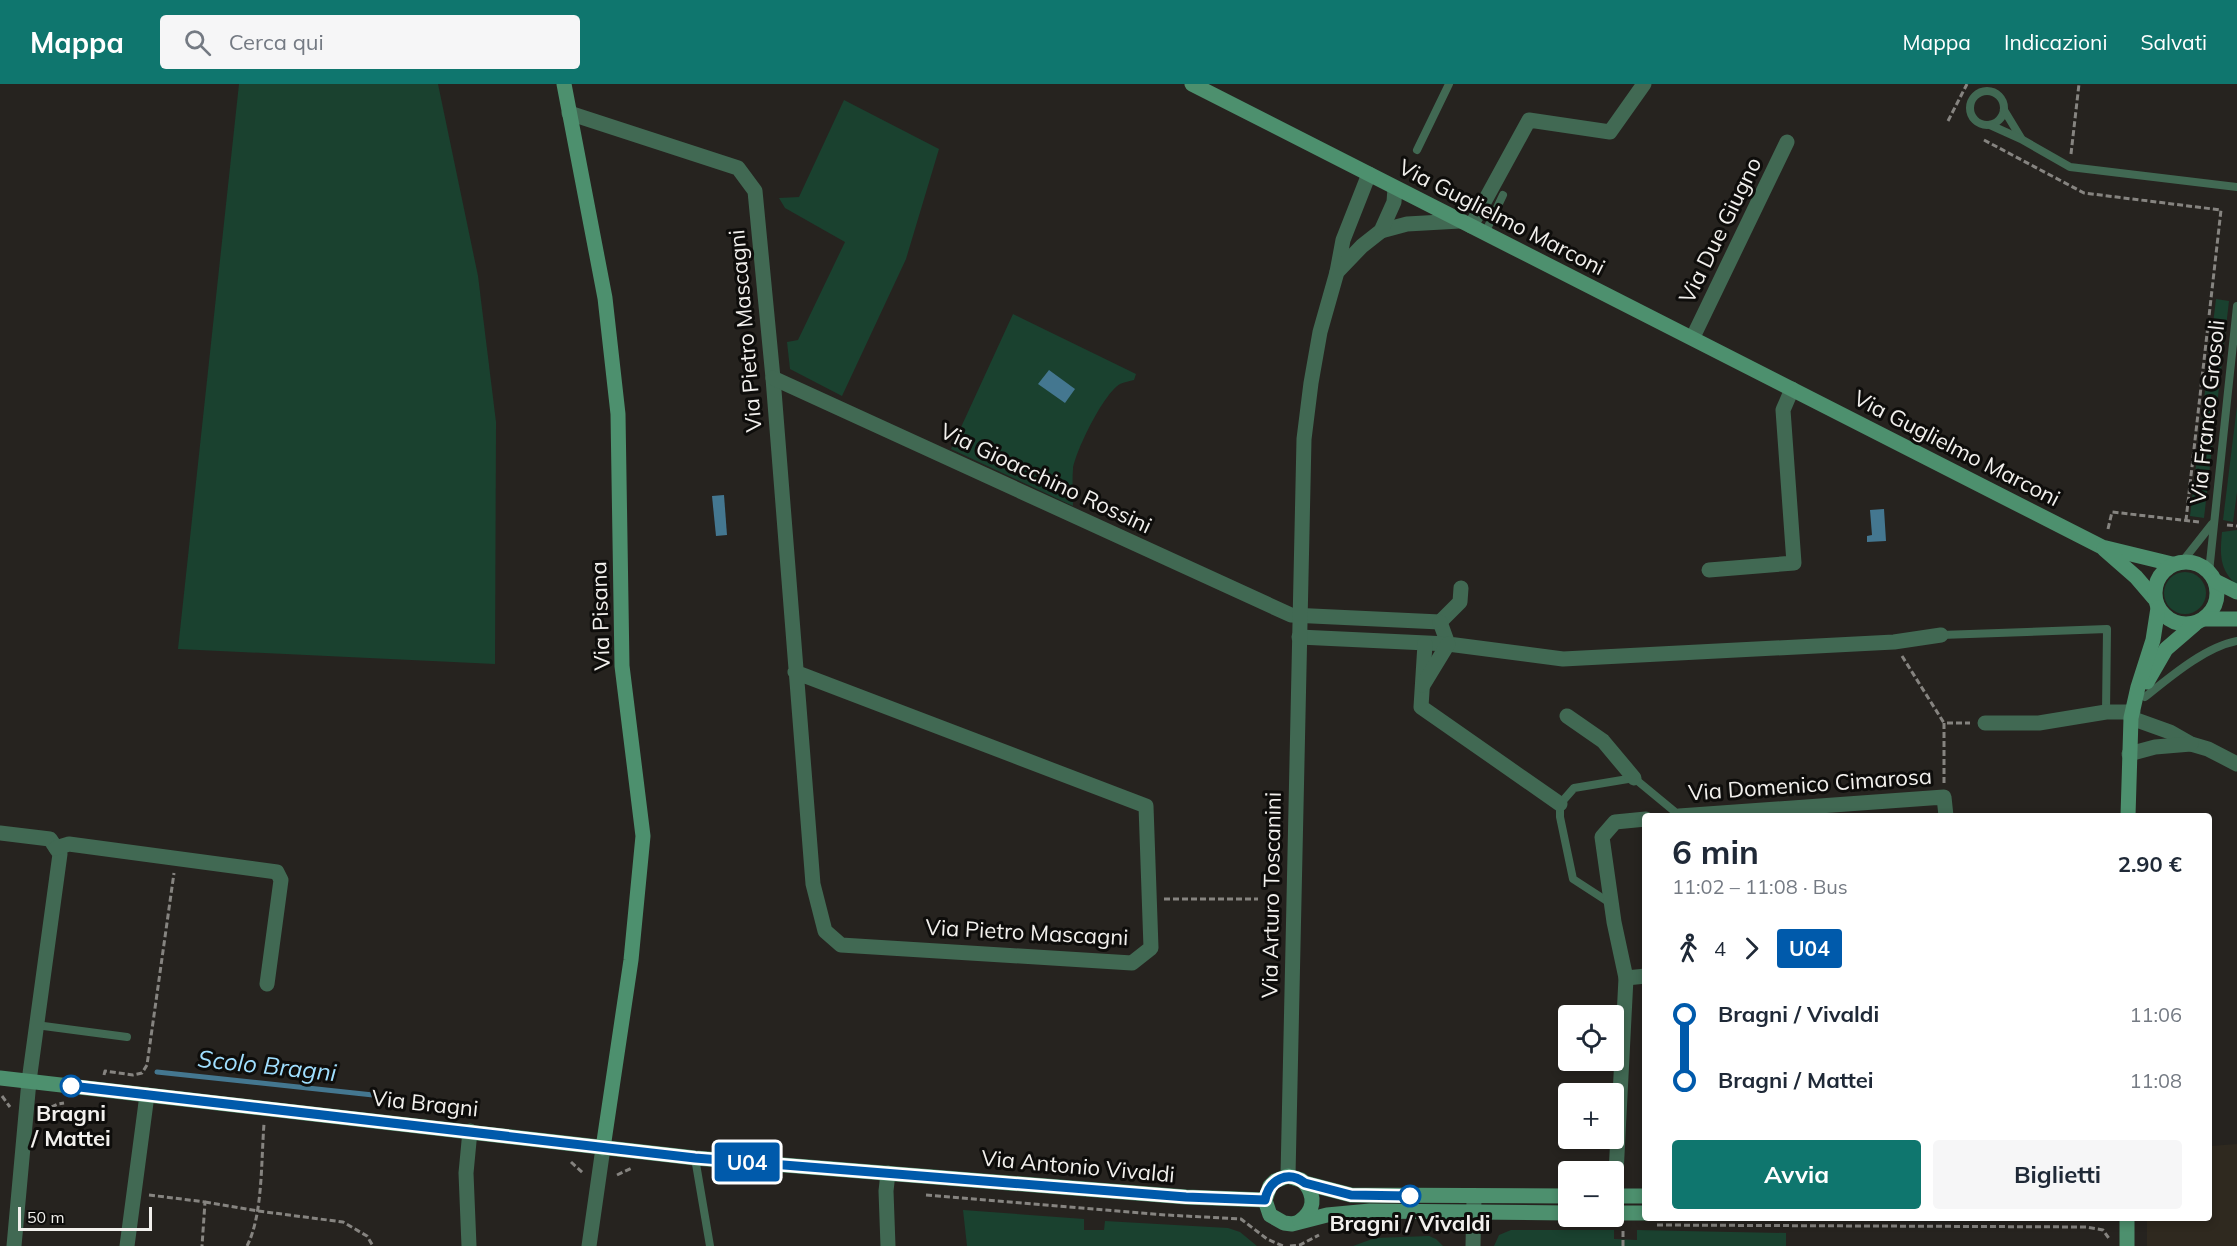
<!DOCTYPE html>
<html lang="it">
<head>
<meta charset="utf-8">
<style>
  :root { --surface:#fff; --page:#f6f6f7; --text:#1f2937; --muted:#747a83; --accent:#0f766e }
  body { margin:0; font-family:Mulish,sans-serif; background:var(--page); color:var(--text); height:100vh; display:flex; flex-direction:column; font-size:22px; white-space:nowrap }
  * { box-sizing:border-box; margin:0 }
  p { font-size:20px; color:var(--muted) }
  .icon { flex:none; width:33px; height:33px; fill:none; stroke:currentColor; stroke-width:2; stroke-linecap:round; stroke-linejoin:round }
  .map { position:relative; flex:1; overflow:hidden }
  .panel { position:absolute; left:1642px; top:729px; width:570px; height:408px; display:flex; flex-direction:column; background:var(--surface); border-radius:6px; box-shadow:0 3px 9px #0003 }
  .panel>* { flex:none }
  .badge { padding:0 12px; border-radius:4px; font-size:21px; line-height:39px }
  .buttons { position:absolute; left:1558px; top:921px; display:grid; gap:12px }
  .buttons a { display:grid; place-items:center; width:66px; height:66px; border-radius:6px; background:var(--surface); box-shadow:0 3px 9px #0003; font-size:30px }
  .scale { position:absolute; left:18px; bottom:15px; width:134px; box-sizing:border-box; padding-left:6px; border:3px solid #f2f0ed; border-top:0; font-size:16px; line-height:21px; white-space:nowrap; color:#f2f0ed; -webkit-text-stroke:4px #0e0d0b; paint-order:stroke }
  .map>.badge { position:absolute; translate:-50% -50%; box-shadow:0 0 0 3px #fff }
  .legs { display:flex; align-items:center; gap:9px; height:66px; padding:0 30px; font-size:20px }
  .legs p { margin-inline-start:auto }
  .overview { display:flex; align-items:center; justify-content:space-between; height:102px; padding:0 30px }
  h1 { font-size:33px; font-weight:700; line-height:45px }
  .primary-button { display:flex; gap:12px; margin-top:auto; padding:12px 30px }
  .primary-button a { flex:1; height:69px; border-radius:6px; background:var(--accent); color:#fff; font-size:24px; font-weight:700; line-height:69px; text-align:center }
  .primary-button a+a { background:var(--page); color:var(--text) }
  ul { padding:0 30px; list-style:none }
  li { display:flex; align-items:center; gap:21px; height:66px; font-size:22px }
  li i { display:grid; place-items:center; width:9px; height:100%; margin:0 8px; background:currentColor }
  li i::after { content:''; width:15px; height:15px; margin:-8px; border:4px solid; border-radius:50%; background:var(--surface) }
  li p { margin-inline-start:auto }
  li:first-child i { background:linear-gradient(#0000 50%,currentColor 0) }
  li:last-child i { background:linear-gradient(currentColor 50%,#0000 0) }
  header { display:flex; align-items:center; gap:36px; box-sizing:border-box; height:84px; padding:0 30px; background:var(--accent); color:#fff }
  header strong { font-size:28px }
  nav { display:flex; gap:33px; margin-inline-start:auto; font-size:21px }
  .search { width:420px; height:54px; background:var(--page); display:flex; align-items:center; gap:15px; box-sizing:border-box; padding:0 21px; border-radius:6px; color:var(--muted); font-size:22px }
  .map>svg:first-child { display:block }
</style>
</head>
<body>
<header>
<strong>Mappa</strong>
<div class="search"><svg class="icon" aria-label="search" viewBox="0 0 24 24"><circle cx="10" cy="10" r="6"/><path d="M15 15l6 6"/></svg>Cerca qui</div>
<nav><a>Mappa</a><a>Indicazioni</a><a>Salvati</a></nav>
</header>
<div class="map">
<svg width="2237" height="1162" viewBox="0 0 2237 1162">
  <rect width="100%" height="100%" fill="#26231f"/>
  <polygon fill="#2f291f" points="2237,1060 2237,1162 2147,1162 2147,1134 2210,1134 2210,1062"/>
  <g fill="#1a412f">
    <polygon points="239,0 438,0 478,192 496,338 495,580 178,565"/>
    <polygon points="844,16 939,65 906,175 842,312 790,285 787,258 798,256 845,158 785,124 779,114 799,113"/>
    <polygon points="2216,215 2229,217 2204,434 2190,432"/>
    <path d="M1013 230 1136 290 1134 296C1130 297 1124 298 1120 300 1104 309 1076 366 1073 385 1072 397 1073 410 1073 422L951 365Z"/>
    <polygon points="2237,322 2237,408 2233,438 2223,436"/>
    <path d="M2237 446V501C2219 486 2220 470 2222 448Z"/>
    <circle cx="2185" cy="509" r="21"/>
    <polygon points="963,1126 1084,1135 1084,1146 1104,1146 1105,1137 1228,1144 1240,1148 1257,1162 967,1162"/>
    <polygon points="1511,1146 1614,1146 1614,1155 1637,1156 1637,1146 1786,1149 1786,1162 1494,1162 1499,1151"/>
    <polygon points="1429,1152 1436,1155 1443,1162 1353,1162 1375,1154"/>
  </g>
  <g fill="#447790">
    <polygon points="1049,286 1075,305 1065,319 1038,300"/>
    <polygon points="724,411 727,451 716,452 712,412"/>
    <polygon points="1884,425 1886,457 1867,458 1867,452 1872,451 1870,426"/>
  </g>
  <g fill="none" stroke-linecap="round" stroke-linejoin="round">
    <polyline stroke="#447790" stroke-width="5" points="157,988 373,1011"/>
    <g stroke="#868480" stroke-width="3" stroke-dasharray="6 3" stroke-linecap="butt">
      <polyline points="1948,37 1967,0"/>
      <polyline points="1984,56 2084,109 2221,126 2186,436"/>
      <polyline points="2071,70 2079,0"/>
      <polyline points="2227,441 2237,442"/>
      <polyline points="2108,445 2112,428 2199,438"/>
      <polyline points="1902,572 1944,639"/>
      <polyline points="1944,699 1944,639 1970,639"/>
      <polyline points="1164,815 1258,815"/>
      <polyline points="104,991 105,987 133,991 142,989 147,981 174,789"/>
      <polyline points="2,1012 10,1023"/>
      <polyline points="43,1027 58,1020 64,1019"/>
      <polyline points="571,1078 583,1089"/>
      <polyline points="617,1091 632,1084"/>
      <polyline points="149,1111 205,1118 202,1162"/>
      <polyline points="926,1111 1166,1131 1241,1135 1267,1155 1283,1162"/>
      <polyline points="205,1118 258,1127 343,1138 367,1152 373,1162"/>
      <polyline points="1582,1140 1602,1140"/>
      <polyline points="1657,1141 2086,1143 2103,1146 2110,1156"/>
      <path d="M247 1162C263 1131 261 1077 264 1040"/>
      <polyline points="1290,1162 1300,1161 1319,1151"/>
      <polyline points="1623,1162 1623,1145"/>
    </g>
    <g stroke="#416953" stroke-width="8">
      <circle cx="1987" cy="24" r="17"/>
      <polyline points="2004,26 2021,54"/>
      <polyline points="1990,41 2021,55 2070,83 2237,103"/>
      <polyline points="1417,66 1449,0"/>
      <polyline points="1485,149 1503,111"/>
      <polyline points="2182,478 2212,440"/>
      <polyline points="2209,488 2237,222"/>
      <polyline points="1941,551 2107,545 2106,628"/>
      <path d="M2145 613C2170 593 2205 563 2237 557"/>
      <polyline points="1610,819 1573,795 1560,733 1560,720 1574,704 1634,694 1680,732"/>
      <polyline points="36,941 127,953"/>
      <polyline points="695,1074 710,1162"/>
    </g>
    <g stroke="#416953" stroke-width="15">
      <polyline points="569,29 738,84 755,107 773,294 813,800 825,847 841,861 1132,879 1151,864 1146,722 795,588"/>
      <polyline points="1471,142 1529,36 1610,48 1644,0"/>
      <polyline points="1381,147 1407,140 1460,137"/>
      <polyline points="1337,188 1343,156 1369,90"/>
      <polyline points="1693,253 1787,58"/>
      <polyline points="773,294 1291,531 1440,538 1460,518 1461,504"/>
      <polyline points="1709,486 1794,479 1783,326 1792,305"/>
      <polyline points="1440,538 1448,560 1563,575 1894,558 1941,551"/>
      <polyline points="1299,553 1448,560"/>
      <polyline points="1425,560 1421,623 1560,720"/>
      <polyline points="1423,601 1448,560"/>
      <polyline points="1567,632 1603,657 1634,694"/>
      <polyline points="2131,634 2170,648 2191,660 2208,665 2237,680"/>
      <polyline points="1985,639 2039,639 2106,628 2133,628"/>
      <polyline points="2129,670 2155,663 2191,660"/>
      <polyline points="1679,732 1944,713 1946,732"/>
      <polyline points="0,749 50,755 60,770 29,997 14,1162"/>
      <polyline points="56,764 69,760 277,788 281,796 267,900"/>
      <polyline points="1626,894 1646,892"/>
      <polyline points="888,1089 886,1107 888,1162"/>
      <polyline points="1288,1092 1304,355 1311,299 1320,248 1337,188 1362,162 1381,147 1394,118 1395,104"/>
      <polyline points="1614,1129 1626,894 1614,838 1602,753 1615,738 1646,735"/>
      <polyline points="127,1162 147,1011"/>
      <polyline points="469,1162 466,1089 470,1047"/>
      <polyline points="589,1162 603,1064"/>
      <polyline points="1473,1162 1474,1115"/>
    </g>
    <g stroke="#4d906e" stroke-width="15">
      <polyline points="564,0 605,214 618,330 622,582 643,752 631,876 603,1064"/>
      <polyline points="1192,0 2102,463 2172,480"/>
      <polyline points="2104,465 2136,493 2154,514"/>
      <circle cx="2186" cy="509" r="31"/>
      <polyline points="2215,497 2237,508"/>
      <polyline points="2205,535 2237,535"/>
      <polyline points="2147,598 2166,565 2195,540"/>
      <polyline points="2128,732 2131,634 2138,603 2153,556 2158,524"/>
      <polyline points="0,994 695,1074 1186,1113 1265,1116"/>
      <polyline points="1569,1112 1351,1111 1305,1099 1301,1096 1288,1092 1275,1097 1270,1102 1265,1116 1270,1131 1284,1139 1292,1140 1327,1131 1370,1127 1569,1129"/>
      <polyline points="1614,1112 1646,1112"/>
      <polyline points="1614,1129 1646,1129"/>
      <path d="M1300 1137C1314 1127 1316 1113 1305 1099"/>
      <polyline points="2127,1162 2127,1134"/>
    </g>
  </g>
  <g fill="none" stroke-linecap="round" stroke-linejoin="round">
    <g stroke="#fff" stroke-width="14">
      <path id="line-1" d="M71 1002 695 1074 1186 1113 1265 1116C1269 1095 1288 1086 1305 1099L1351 1111 1410 1112"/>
    </g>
    <use href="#line-1" stroke="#005aab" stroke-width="9"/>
  </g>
  <g fill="#fff" stroke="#005aab" stroke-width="3">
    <circle cx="71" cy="1002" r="10"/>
    <circle cx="1410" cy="1112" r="10"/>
  </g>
  <g text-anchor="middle" stroke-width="6" stroke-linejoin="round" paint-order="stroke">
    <g font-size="22" fill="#f2f0ed" stroke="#0e0d0b">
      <text transform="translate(1502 133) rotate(27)" y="8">Via Guglielmo Marconi</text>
      <text transform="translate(1720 146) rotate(-64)" y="8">Via Due Giugno</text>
      <text transform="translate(745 247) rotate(-95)" y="8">Via Pietro Mascagni</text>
      <text transform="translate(2207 328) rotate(-84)" y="8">Via Franco Grosoli</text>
      <text transform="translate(1957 364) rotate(27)" y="8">Via Guglielmo Marconi</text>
      <text transform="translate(1046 394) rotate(25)" y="8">Via Gioacchino Rossini</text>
      <text transform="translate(600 532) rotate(-92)" y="8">Via Pisana</text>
      <text transform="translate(1810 700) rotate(-4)" y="8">Via Domenico Cimarosa</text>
      <text transform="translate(1271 811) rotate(-89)" y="8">Via Arturo Toscanini</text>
      <text transform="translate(1027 848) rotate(3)" y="8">Via Pietro Mascagni</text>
      <text transform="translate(425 1019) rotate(6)" y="8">Via Bragni</text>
      <text transform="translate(1078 1082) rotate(5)" y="8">Via Antonio Vivaldi</text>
    </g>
    <g font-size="22" font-weight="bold" fill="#f2f0ed" stroke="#0e0d0b">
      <text x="71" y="1037">Bragni<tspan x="71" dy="25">/ Mattei</tspan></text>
      <text x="1410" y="1147">Bragni / Vivaldi</text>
    </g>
    <g font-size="24" font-style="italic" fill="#a0dfff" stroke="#0e0d0b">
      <text transform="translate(267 982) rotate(6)" y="8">Scolo Bragni</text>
    </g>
  </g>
</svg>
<div class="buttons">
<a><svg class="icon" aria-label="locate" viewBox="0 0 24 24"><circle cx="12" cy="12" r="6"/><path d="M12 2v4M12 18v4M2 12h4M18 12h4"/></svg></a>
<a>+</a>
<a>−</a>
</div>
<div class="scale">50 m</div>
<b class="badge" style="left:747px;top:1078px;background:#005aab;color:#fff">U04</b>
<section class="panel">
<div class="overview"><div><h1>6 min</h1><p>11:02 – 11:08 · Bus</p></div><b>2.90 €</b></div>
<div class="legs"><svg class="icon" aria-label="walk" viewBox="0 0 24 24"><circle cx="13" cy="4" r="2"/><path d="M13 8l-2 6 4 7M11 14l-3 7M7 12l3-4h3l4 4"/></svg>4<svg class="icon" aria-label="forward" viewBox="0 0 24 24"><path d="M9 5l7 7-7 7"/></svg><b class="badge" style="background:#005aab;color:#fff">U04</b></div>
<ul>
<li><i style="color:#005aab"></i><b>Bragni / Vivaldi</b><p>11:06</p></li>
<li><i style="color:#005aab"></i><b>Bragni / Mattei</b><p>11:08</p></li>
</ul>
<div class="primary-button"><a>Avvia</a><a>Biglietti</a></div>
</section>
</div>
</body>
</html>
